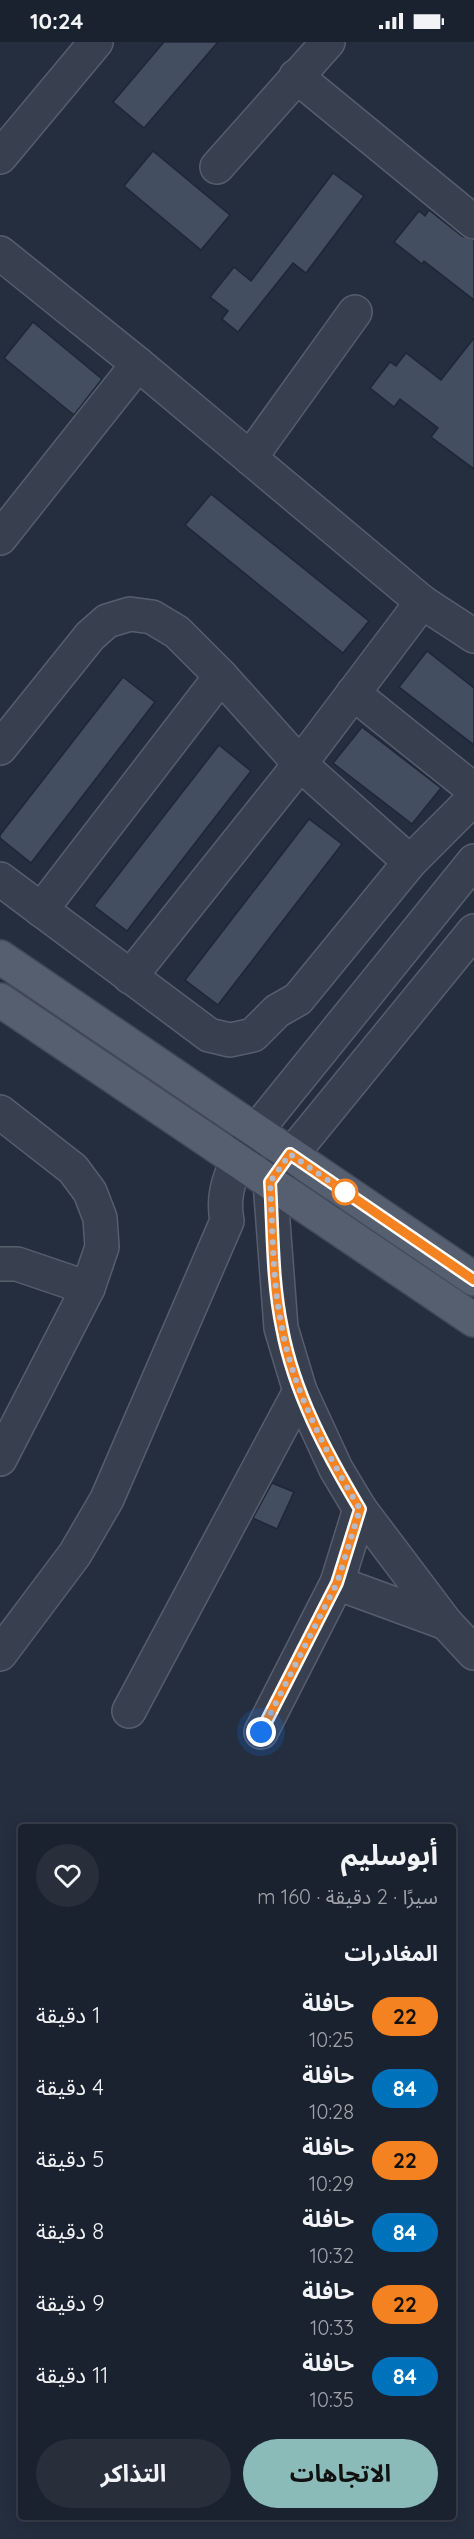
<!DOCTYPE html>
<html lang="ar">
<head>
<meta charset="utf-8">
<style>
  :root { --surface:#1b222f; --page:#282f3b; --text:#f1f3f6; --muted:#a0a4aa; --line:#393f4b; --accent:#8bbbb9 }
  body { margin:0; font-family:Quicksand,"Noto Sans Arabic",sans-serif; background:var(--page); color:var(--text); direction:rtl; height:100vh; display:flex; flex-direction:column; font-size:22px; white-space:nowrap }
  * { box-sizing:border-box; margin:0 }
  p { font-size:20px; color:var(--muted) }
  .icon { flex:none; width:33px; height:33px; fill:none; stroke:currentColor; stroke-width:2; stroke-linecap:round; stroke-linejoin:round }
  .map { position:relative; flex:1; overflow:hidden; direction:ltr }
  .sheet { position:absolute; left:18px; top:1782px; width:438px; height:696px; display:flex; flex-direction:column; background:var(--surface); border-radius:6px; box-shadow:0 3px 15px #0003,0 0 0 2px var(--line); direction:rtl }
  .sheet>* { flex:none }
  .badge { padding:0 12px; border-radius:20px; font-size:21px; line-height:39px }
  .you { position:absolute; width:30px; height:30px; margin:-15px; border:4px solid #fff; border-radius:50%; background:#1a73e8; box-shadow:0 0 0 9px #1a73e833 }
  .map>.badge { position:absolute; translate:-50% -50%; box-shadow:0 0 0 3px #fff }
  h2 { padding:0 18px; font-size:22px; line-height:54px }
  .round { display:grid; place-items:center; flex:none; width:63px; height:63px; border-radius:32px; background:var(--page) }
  .head { display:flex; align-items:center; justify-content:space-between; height:102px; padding:0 18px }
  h1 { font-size:28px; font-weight:700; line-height:45px }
  .button { display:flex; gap:12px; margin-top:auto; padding:12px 18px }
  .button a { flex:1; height:69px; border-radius:36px; background:var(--accent); color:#111; font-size:24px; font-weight:700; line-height:69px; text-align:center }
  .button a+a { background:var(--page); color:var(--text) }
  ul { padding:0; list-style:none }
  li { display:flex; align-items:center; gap:18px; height:72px; padding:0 18px }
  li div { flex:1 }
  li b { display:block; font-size:22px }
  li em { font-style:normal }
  li .badge { min-width:66px; font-weight:700; text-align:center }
  .status { display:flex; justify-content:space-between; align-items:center; height:42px; padding:0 30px; background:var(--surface); direction:ltr }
  .status svg { height:16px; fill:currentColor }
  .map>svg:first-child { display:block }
</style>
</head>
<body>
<div class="status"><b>10:24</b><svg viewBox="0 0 49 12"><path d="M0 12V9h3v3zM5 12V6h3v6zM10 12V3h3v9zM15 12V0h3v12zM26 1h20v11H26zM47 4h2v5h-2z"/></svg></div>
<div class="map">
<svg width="474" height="2497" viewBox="0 0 474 2497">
  <rect width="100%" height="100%" fill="#242e3f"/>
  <g fill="#434e61" stroke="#1f2736" stroke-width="1.5">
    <polygon points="164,0 218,0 144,86 113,60"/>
    <polygon points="153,109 230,173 201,208 124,144"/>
    <polygon points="333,131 364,154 306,231 293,221 238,290 222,277 228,269 210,255 234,225 251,239"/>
    <polygon points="429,168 462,194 474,198 474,258 424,219 422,222 394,200 419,169 425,174"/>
    <polygon points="33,280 102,337 74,373 4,316"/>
    <polygon points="474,296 474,427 431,395 438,386 400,357 394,365 370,346 390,320 396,324 406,311 441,338"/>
    <polygon points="211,452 369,579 343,611 185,483"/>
    <polygon points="427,609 474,646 474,703 399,645"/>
    <polygon points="123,635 155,660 31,821 0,796 0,793"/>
    <polygon points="362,685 441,746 412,782 333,721"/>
    <polygon points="219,703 251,729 127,889 94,864"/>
    <polygon points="309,777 342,802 218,963 185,938"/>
    <polygon points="272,1441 294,1450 277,1487 253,1476"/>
  </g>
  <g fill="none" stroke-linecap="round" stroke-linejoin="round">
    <g stroke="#565e6d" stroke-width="36">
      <g id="minor">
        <polyline points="296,34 474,180"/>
        <polyline points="0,115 96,0"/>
        <polyline points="217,125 328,0"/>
        <polyline points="0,211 138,322 422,560 474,594"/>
        <polyline points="250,416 355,270"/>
        <polyline points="0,496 138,322"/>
        <polyline points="353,651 474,748"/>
        <polyline points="0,706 90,594 107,579 130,572 152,575 177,590 221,634 300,722 410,820"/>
        <polyline points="0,837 209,993 230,998 253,993 277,969 298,957 410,820 474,756"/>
        <polyline points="41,868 221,634"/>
        <polyline points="130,935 300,722 422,560"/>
        <polyline points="0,1070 73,1127 90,1150 100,1176 102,1205 88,1246 0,1417"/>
        <polyline points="274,1134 474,889"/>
        <polyline points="270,1140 281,1286 300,1349 336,1427 360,1467 446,1581 474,1611"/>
        <polyline points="0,1222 17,1222 88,1246"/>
        <polyline points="337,1541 446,1581"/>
        <path d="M0 1612 75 1512 107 1457 227 1179C220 1143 238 1118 256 1089L474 819"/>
        <polyline points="129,1669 300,1349"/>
        <polyline points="261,1690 337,1541 360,1467"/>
      </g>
    </g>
    <g stroke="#414958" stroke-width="36">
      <g id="major">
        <polyline points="0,915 474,1237"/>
        <polyline points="0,958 474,1278"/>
      </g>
    </g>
    <use href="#minor" stroke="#38404f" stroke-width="33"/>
    <use href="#major" stroke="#565f6f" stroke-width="33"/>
  </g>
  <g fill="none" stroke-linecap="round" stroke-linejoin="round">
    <g stroke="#fff" stroke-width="14">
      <path id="line" d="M261 1690 337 1541 360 1467C327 1412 294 1351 282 1286 272 1239 273 1188 270 1140L290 1112 474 1238"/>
    </g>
    <use href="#line" stroke="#f58220" stroke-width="9"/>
    <path stroke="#b4bbca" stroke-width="6" stroke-dasharray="0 10.8" d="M261 1690 337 1541 360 1467C327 1412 294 1351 282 1286 272 1239 273 1188 270 1140L290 1112 345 1150"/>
  </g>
  <circle fill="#fff" stroke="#f58220" stroke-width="3" cx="345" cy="1150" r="12"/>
</svg>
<div class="you" style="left:261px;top:1690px"></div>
<section class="sheet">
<div class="head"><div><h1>أبوسليم</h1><p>سيرًا · 2 دقيقة · 160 m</p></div><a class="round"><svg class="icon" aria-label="heart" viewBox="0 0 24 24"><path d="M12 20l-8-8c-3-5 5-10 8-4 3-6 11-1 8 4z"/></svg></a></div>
<h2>المغادرات</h2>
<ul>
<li><span class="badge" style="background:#f58220;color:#111">22</span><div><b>حافلة</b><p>10:25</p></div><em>1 دقيقة</em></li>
<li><span class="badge" style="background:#0072bc;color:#fff">84</span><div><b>حافلة</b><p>10:28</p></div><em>4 دقيقة</em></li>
<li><span class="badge" style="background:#f58220;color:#111">22</span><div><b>حافلة</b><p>10:29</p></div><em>5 دقيقة</em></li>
<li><span class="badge" style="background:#0072bc;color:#fff">84</span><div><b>حافلة</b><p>10:32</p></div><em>8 دقيقة</em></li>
<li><span class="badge" style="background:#f58220;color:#111">22</span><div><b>حافلة</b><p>10:33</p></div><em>9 دقيقة</em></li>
<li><span class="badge" style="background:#0072bc;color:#fff">84</span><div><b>حافلة</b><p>10:35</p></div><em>11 دقيقة</em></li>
</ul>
<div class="button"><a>الاتجاهات</a><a>التذاكر</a></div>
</section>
</div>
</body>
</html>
